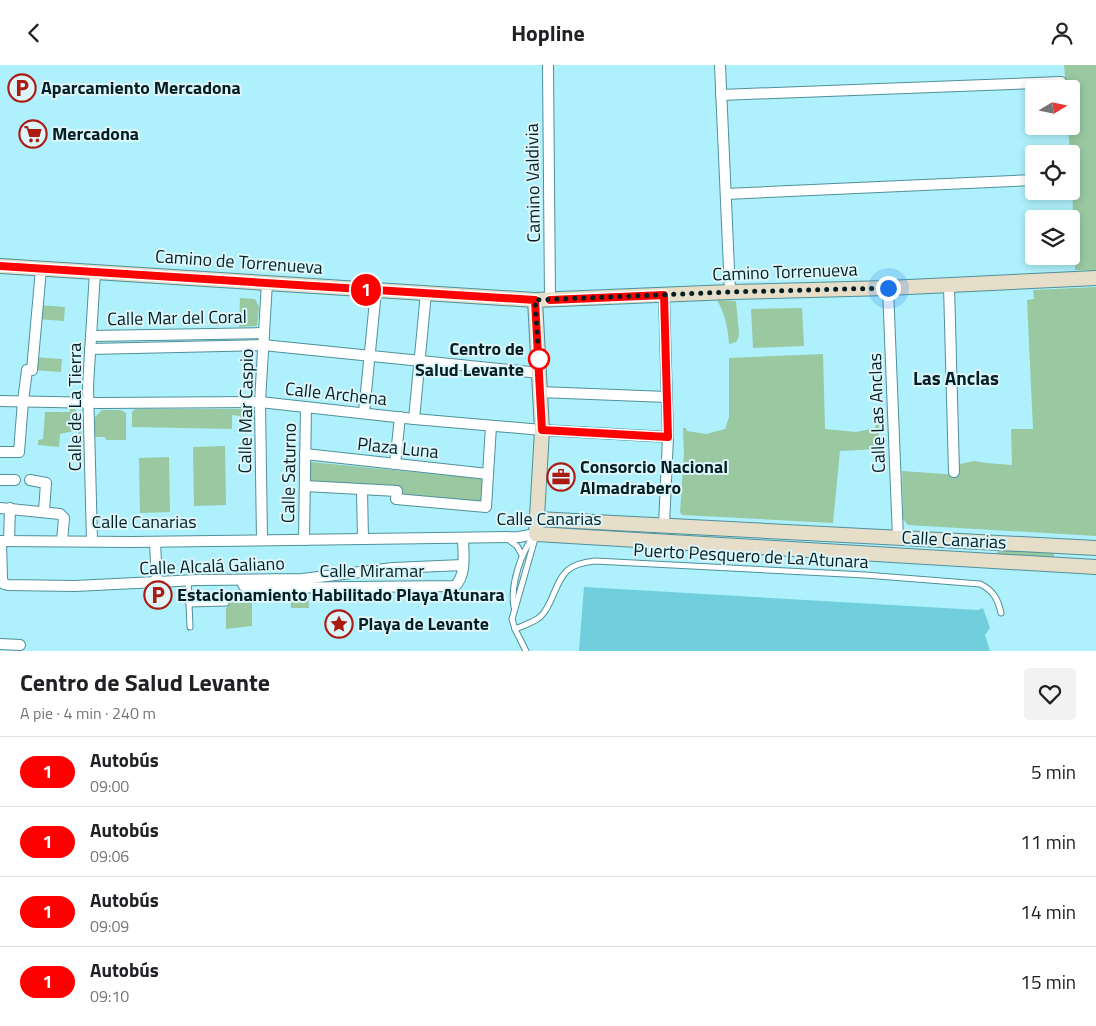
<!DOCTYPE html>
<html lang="es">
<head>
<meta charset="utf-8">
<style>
  :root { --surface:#fff; --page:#f2f2f2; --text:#202124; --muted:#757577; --line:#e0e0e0 }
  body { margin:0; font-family:"Titillium Web",sans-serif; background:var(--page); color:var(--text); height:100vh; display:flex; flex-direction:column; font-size:19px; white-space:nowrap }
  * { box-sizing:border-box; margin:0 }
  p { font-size:16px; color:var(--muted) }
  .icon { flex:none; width:28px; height:28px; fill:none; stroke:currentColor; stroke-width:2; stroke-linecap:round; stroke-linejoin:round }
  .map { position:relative; height:586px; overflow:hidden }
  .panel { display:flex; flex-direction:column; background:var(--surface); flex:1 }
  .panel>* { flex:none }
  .badge { padding:0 10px; border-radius:16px; font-size:18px; line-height:32px }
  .needle { width:32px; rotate:80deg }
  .buttons { position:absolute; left:1025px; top:15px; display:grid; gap:10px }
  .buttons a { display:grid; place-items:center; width:55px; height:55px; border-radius:5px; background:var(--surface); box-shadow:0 2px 8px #0003; font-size:25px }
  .you { position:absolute; width:25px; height:25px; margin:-12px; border:4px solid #fff; border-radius:50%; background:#1a73e8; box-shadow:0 0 0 8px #1a73e833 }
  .map>.badge { position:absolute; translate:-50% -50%; box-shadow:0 0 0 2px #fff }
  .round { display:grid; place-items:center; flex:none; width:52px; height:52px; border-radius:5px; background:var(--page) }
  .head { display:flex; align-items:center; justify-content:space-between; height:85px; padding:0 20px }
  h1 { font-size:24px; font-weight:700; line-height:38px }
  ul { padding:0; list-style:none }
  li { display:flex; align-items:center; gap:15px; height:70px; padding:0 20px; border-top:1px solid var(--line) }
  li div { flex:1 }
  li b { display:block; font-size:19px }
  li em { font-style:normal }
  li .badge { min-width:55px; font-weight:700; text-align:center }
  header { display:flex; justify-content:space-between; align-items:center; height:65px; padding:0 20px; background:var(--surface); font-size:22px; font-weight:700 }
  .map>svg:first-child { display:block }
</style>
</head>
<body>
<header><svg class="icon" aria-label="back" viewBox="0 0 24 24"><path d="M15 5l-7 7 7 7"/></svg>Hopline<svg class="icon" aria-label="person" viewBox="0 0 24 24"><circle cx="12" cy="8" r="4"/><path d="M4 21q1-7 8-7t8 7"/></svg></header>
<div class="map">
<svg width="1096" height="586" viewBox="0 0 1096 586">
  <rect width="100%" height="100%" fill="#aef1fc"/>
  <g fill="#99c8a1">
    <polygon points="1064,0 1096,0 1096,206 1075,205 1071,89 1070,89 1068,61 1071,61 1071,24 1066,24"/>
    <polygon points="1096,222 1096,471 908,460 903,454 902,406 959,410 960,399 974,396 986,398 1012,400 1011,364 1033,364 1027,235 1034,234 1033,225"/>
    <polygon points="240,233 255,234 259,242 257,261 239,262"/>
    <path d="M717 235 736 236 739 268 738 274 736 277 729 279C728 263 725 249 717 235Z"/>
    <polygon points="38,240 65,242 64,256 37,254"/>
    <polygon points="802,243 804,281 753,283 751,244"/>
    <polygon points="823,289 825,364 856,367 875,363 876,358 879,360 879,384 840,386 833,458 682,450 680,447 684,389 683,363 686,363 687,366 706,369 725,364 729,352 729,293"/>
    <polygon points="33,292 62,294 61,307 32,305"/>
    <polygon points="70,343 74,343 81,351 81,371 79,371 78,365 60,369 59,382 38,380 38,375 43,374 45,347 70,347"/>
    <polygon points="135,344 247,344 253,350 255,355 240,355 240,351 232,350 232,364 132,362 132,347"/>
    <polygon points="102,345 121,345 126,348 126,375 106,375 105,372 95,372 95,352"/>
    <polygon points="225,381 226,440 194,441 193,382"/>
    <polygon points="169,392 170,447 140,448 139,393"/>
    <polygon points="311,397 485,414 483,441 399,432 400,424 310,418"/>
    <polygon points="997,482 1054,486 1054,495 997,491"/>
    <polygon points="290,529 308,529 309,543 291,543"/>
    <polygon points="252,532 252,561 226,564 226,543 229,540 231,533"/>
  </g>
  <polygon fill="#70cedd" points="584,522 978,545 983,543 990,563 985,570 990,586 579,586"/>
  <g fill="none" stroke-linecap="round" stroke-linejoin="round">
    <g stroke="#4f909b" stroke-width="7">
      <g id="lane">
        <polyline points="509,475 517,481 522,490"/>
        <polyline points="188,515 190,562"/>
        <polyline points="189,539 226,538"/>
        <path d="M514 542C510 521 521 486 535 470"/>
        <path d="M515 564C523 561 534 557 540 552 545 548 548 541 551 535 562 510 564 499 595 496L865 510 980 519C993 525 998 534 1001 548"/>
        <polyline points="526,586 515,564 512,554 536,470"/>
      </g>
    </g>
    <g stroke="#4f909b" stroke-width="12">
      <g id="street">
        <polyline points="548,0 550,235"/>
        <polyline points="720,0 730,227"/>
        <polyline points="721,30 1061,17"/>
        <polyline points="726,129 1034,115"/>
        <polyline points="949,221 954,407"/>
        <polyline points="888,223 898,473"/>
        <polyline points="91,271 264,268"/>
        <polyline points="90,284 263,280 540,308"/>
        <polyline points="540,327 667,332"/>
        <polyline points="0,336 101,338 260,337 414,354 542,365 668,372"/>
        <polyline points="364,347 376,226"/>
        <polyline points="414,354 426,228"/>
        <polyline points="0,387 19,387 23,336 27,305 32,305 41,204"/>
        <polyline points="305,389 488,409"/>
        <polyline points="395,399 400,352"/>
        <polyline points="0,415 15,415"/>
        <polyline points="30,415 46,418 44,446"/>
        <polyline points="305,421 397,426 396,434 486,442 491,361"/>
        <polyline points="362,425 363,474"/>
        <polyline points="0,443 60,449 64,453 62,476"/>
        <polyline points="664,460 668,372 664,230"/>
        <polyline points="262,474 260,337 267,217"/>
        <polyline points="304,475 306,342"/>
        <polyline points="0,476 131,477 519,472 536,469"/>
        <polyline points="1,476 2,514 4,519 8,520 75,521 197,515 302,514 393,503 463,500"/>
        <polyline points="9,476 10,443"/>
        <polyline points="92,476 88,321 95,207"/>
        <polyline points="155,477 157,518"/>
        <path d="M241 515 244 521 253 523 455 521C467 510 463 487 463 473"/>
        <polyline points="0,579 20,580"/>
      </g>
    </g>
    <g stroke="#4f909b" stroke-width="16">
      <g id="secondary">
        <polyline points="0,201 535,235 730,227 888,223 1096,213"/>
        <polyline points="535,235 542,365 536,469 1096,502"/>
        <polyline points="537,454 1096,483"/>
      </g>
    </g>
    <use href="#lane" stroke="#fff" stroke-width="5"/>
    <use href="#street" stroke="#fff" stroke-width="10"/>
    <use href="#secondary" stroke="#e6dec8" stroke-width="14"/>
  </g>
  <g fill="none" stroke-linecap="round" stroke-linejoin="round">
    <g stroke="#fff" stroke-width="11">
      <polyline id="line" points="0,201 535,235 542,365 668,372 664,230 550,235"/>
    </g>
    <use href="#line" stroke="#f00" stroke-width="8"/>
    <polyline stroke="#031f23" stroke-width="5" stroke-dasharray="0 9" points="539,294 535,235 730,227 888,223"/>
  </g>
  <defs>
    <g id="parking-ring" transform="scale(1.4375)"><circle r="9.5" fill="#ddf6fb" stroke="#ac1b12" stroke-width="1.5"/><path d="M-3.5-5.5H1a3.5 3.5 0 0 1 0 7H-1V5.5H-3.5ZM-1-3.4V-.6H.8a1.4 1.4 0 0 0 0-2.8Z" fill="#ac1b12"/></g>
    <g id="supermarket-ring" transform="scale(1.4375)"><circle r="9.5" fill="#ddf6fb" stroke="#ac1b12" stroke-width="1.5"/><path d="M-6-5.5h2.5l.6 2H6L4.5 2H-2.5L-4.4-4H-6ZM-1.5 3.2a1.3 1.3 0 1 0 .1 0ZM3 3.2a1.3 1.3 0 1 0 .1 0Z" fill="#ac1b12"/></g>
    <g id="office-ring" transform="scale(1.4375)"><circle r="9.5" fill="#ddf6fb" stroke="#ac1b12" stroke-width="1.5"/><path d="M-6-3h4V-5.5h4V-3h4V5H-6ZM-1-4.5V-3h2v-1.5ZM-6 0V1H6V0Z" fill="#ac1b12"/></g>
    <g id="sight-ring" transform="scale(1.4375)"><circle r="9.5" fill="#ddf6fb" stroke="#ac1b12" stroke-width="1.5"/><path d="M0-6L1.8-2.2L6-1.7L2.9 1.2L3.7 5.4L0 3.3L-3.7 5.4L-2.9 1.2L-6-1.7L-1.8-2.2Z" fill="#ac1b12"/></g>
  </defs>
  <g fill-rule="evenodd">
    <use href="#parking-ring" x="22" y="23"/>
    <use href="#supermarket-ring" x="33" y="69"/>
    <use href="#office-ring" x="561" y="412"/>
    <use href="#parking-ring" x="158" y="530"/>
    <use href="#sight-ring" x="339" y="559"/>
  </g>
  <circle fill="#fff" stroke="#f00" stroke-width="2.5" cx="539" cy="294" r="10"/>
  <g text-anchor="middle" stroke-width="4" stroke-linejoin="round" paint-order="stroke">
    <g font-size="18" font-weight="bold" fill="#031f23" stroke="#ddf6fb" text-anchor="start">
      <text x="41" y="29">Aparcamiento Mercadona</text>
      <text x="52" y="75">Mercadona</text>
      <text x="580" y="408">Consorcio Nacional<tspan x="580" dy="21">Almadrabero</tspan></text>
      <text x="177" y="536">Estacionamiento Habilitado Playa Atunara</text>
      <text x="358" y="565">Playa de Levante</text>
    </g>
    <g font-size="18" fill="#031f23" stroke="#ddf6fb">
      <text transform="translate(533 118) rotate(-91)" y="6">Camino Valdivia</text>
      <text transform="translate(239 197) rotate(4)" y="6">Camino de Torrenueva</text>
      <text transform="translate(785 207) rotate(-2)" y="6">Camino Torrenueva</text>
      <text transform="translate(177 253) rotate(-1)" y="6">Calle Mar del Coral</text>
      <text transform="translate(336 329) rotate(6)" y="6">Calle Archena</text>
      <text transform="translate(75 342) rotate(-90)" y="6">Calle de La Tierra</text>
      <text transform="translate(246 346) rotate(-89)" y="6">Calle Mar Caspio</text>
      <text transform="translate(877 348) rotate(-92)" y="6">Calle Las Anclas</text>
      <text transform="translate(398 383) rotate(6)" y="6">Plaza Luna</text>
      <text transform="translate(289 408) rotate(-89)" y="6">Calle Saturno</text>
      <text x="549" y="460">Calle Canarias</text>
      <text x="144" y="463">Calle Canarias</text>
      <text transform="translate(954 475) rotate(3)" y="6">Calle Canarias</text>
      <text transform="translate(751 491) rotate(3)" y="6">Puerto Pesquero de La Atunara</text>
      <text transform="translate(212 501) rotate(-2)" y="6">Calle Alcalá Galiano</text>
      <text x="372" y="512">Calle Miramar</text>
    </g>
    <g font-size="18" font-weight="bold" fill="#031f23" stroke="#ddf6fb" text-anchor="end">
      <text x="524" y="290">Centro de<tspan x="524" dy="21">Salud Levante</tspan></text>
    </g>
    <g font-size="19" font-weight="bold" fill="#031f23" stroke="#ddf6fb">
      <text x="956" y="320">Las Anclas</text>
    </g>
  </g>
</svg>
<div class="buttons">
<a><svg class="needle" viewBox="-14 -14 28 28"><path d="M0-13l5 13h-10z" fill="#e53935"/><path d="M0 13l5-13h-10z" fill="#757577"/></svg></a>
<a><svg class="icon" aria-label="locate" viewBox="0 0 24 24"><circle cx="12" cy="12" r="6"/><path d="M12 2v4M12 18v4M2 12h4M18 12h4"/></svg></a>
<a><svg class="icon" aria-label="layers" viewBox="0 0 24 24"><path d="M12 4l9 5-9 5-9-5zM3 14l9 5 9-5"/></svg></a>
</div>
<div class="you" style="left:888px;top:223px"></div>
<b class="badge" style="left:366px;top:225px;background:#f00;color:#fff">1</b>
</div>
<section class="panel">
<div class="head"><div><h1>Centro de Salud Levante</h1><p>A pie · 4 min · 240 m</p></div><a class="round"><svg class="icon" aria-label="heart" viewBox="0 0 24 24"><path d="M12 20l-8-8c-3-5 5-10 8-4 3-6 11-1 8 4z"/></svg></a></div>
<ul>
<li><span class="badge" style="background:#f00;color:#fff">1</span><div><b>Autobús</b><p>09:00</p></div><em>5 min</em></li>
<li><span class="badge" style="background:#f00;color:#fff">1</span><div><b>Autobús</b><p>09:06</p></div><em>11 min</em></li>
<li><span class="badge" style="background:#f00;color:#fff">1</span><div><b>Autobús</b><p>09:09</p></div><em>14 min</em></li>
<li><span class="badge" style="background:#f00;color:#fff">1</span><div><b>Autobús</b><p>09:10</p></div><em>15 min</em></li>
</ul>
</section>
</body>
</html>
